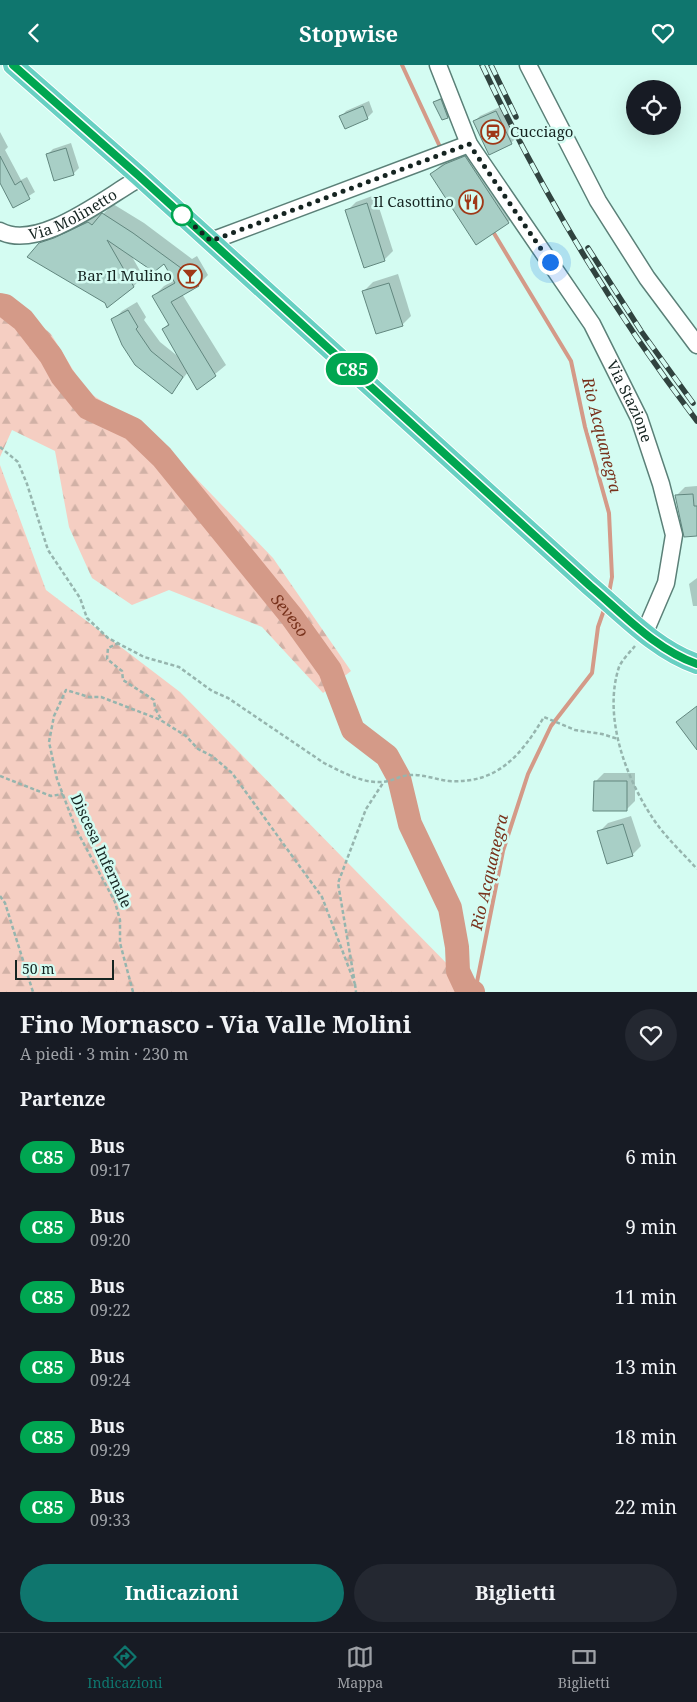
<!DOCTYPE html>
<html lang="it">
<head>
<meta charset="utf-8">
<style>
  :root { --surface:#171b24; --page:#242831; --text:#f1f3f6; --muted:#9ea1a6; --line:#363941; --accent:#0f766e }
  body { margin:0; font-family:"Noto Serif",serif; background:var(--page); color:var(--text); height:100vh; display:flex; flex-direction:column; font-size:19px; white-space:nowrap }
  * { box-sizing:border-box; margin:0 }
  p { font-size:16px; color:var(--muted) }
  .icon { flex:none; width:28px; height:28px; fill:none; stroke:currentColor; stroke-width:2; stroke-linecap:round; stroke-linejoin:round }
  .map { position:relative; height:927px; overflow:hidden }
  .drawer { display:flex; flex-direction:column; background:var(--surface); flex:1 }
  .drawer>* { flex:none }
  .badge { padding:0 10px; border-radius:16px; font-size:18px; line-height:32px }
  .controls { position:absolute; left:626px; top:15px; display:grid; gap:10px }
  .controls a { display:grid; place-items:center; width:55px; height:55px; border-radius:50%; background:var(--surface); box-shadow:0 5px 20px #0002; font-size:25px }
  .scale { position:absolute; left:15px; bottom:12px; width:99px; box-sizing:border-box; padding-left:5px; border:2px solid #152421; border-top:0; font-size:14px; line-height:18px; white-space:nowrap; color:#152421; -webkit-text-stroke:4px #d4fcf2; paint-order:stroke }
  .you { position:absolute; width:25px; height:25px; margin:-12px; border:4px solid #fff; border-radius:50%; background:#1a73e8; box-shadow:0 0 0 8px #1a73e833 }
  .map>.badge { position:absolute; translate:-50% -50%; box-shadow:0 0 0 2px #fff }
  h2 { padding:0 20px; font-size:19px; line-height:45px }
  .round { display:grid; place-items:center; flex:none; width:52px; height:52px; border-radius:26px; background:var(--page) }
  .head { display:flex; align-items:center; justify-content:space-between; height:85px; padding:0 20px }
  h1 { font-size:24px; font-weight:700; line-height:38px }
  .button { display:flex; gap:10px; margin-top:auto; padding:10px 20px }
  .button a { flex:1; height:58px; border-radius:30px; background:var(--accent); color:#fff; font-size:20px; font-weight:700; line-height:58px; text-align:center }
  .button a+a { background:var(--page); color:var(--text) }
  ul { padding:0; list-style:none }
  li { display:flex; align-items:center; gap:15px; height:70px; padding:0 20px }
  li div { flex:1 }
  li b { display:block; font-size:19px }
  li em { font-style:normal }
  li .badge { min-width:55px; font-weight:700; text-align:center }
  header { display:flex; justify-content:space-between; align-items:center; height:65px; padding:0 20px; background:var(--accent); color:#fff; font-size:22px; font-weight:700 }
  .dock { display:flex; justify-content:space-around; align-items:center; height:70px; border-top:1px solid var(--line); background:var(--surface); font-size:14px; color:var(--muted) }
  .dock a { display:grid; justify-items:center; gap:2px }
  .dock .on { color:var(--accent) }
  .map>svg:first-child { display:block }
</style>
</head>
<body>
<header><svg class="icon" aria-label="back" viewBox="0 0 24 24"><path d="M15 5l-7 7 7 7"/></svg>Stopwise<svg class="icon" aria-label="heart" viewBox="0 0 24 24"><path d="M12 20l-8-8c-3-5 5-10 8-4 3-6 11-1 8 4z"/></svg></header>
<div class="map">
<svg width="697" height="927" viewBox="0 0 697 927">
  <defs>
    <pattern id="forest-firs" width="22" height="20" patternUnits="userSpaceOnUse" patternTransform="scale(1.25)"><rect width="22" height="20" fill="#f5cec2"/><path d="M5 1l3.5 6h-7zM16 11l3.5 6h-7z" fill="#d1b1a6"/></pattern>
  </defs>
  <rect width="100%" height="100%" fill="#d4fcf2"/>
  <g fill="url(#forest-firs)">
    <polygon points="0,234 19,241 51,269 86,326 137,358 188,405 273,493 351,606 323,628 262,562 169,525 132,540 92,513 69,462 55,386 12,365 0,392"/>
    <polygon points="0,400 46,525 180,627 459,911 481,927 0,927"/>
  </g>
  <g fill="#0003">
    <polygon points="447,29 453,46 447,52 434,37"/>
    <polygon points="369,36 373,47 367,53 341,52 346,46"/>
    <polygon points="502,41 517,72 511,78 474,57 480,51"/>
    <polygon points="0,67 8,82 5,85 21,115 27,112 35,127 13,141 0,116"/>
    <polygon points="71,78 79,103 73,109 48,89 53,84"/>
    <polygon points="477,80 520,146 508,157 431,110 443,98 458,88"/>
    <polygon points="375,130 393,186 384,195 347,146 356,137"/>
    <polygon points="113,139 144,158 192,194 197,191 208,210 198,220 182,229 226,300 197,324 188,307 172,327 113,255 122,246 137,237 146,252 144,255 160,277 180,293 163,264 169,258 154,231 164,221 175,215 164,197 131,190 143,211 133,222 106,237 40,179 50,168 99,147 102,150"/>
    <polygon points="398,209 411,251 402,260 364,226 373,217"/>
    <polygon points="697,421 697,470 677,430 685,422"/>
    <polygon points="697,513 697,541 693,541 689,519"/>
    <polygon points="604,708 635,708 635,736 626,745 595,717"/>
    <polygon points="631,751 641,781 632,790 599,767 608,758"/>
  </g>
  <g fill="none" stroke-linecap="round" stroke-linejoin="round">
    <g stroke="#d49a88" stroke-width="4">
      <polyline points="402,0 441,84"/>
      <polyline points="492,165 571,296 585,362 609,448 612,512 609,528"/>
      <polyline points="475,927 503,786 528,709 551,661 592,608 598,562 605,542"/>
    </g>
    <path stroke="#d49a88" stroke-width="24" id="s1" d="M0 240 5 241 23 255 51 291 62 311 88 343 133 364 162 392 292 552 330 605 353 665 387 691 399 713 410 759 450 843 457 882 458 906 466 923 473 927"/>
  </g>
  <g fill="#a8cfc6" stroke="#62877f">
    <polygon points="441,34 448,53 442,55 433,37"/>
    <polygon points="363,41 368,54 345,64 339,51"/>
    <polygon points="496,46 512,79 489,90 473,56"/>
    <polygon points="66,83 74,110 54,116 46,89"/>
    <polygon points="0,91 15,120 21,116 30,134 13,143 0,118"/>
    <polygon points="465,91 509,158 476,180 430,109 445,99"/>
    <polygon points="367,138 385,196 364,203 345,145"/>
    <polygon points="102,148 133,168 181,203 186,200 199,221 171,237 216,311 197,325 162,264 169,260 152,231 175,218 164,199 154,207 107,175 134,222 107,243 105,238 27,192 39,178 54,173 88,157 92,160"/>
    <polygon points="389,218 403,261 376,269 362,226"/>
    <polygon points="128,245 138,262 136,264 151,286 183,312 172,329 135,300 122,280 111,254"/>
    <polygon points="693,429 694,441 697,441 697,471 684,472 675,430"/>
    <polygon points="697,641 697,685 676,657"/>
    <polygon points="594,716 627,716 627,746 593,746"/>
    <polygon points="623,759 633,791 607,799 597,766"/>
  </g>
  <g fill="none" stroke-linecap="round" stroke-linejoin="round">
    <g stroke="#5b8078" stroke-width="19">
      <g id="minor">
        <path id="s2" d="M438 0 469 79 592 259 639 353 661 419 674 470 666 518 645 567"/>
        <polyline points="528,0 598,136 647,213 697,280"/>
        <path id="s3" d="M0 166C37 186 101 136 133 117L139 111"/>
        <polyline points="211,176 469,79"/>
      </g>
    </g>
    <g stroke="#fff" stroke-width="22">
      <path id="major" d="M13 0 139 111 590 521C622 548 656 585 697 599"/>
    </g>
    <g stroke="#96b5ae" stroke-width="2.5" stroke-dasharray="4 2.5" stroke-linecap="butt">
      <path d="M0 382 18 397 27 419 48 485 80 533 87 553 108 573 144 592 179 602 212 626 228 633 324 698C342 707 361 718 381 717 391 717 401 710 411 710 423 709 437 715 449 716 498 719 521 690 544 652L575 665 602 669 618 674"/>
      <polyline points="119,578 108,583 107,594 122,606 123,615 154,635 155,643 162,656 186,671 198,684 212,691 232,708 322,832 355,919"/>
      <path d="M635 581C630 587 622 595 619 602 603 651 625 711 652 752 664 771 682 787 697 804"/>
      <polyline points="0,711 51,731 63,729"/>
      <polyline points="0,831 5,838 33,927"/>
      <polyline points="354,913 338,818 366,744 383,718"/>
      <polyline points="355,919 356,927"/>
      <polyline points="133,927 120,878 120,855 115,837 76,764 57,714 49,677 54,651 66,625 89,632 101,632 161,655"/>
    </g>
    <use href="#minor" stroke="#fff" stroke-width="16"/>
    <use href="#major" stroke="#67d0c2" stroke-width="20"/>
    <g stroke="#30433f" stroke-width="5.5">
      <g id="rail">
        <path d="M482 0C541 126 613 246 697 356"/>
        <polyline points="491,0 516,52"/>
        <polyline points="588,183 641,266 693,338"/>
      </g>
    </g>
    <use href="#rail" stroke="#d4fcf2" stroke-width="4" stroke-dasharray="11" stroke-linecap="butt"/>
  </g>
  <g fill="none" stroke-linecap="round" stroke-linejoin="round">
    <g stroke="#fff" stroke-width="11">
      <path id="line" d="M13 0 139 111 590 521C622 548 656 585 697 599"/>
    </g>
    <use href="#line" stroke="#00a651" stroke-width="8"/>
    <polyline stroke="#152421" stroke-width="5" stroke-dasharray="0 9" points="182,150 211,176 469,79 550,197"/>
  </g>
  <defs>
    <g id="station-ring" transform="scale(1.25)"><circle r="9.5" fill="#d4fcf2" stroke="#9f3817" stroke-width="1.5"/><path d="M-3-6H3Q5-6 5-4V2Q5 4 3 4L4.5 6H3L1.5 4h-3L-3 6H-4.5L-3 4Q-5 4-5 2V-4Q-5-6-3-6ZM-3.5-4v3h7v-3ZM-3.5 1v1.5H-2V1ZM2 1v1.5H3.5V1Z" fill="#9f3817"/></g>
    <g id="restaurant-ring" transform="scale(1.25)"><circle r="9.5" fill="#d4fcf2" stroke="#9f3817" stroke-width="1.5"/><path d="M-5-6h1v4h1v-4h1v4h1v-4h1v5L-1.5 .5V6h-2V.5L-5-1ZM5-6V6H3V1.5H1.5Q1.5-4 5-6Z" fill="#9f3817"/></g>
    <g id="bar-ring" transform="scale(1.25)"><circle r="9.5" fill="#d4fcf2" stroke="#9f3817" stroke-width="1.5"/><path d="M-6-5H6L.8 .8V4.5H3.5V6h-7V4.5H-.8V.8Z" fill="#9f3817"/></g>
  </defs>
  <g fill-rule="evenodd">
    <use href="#station-ring" x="493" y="67"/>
    <use href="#restaurant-ring" x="471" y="137"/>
    <use href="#bar-ring" x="190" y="211"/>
  </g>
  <circle fill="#fff" stroke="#00a651" stroke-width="2.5" cx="182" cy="150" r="10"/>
  <g text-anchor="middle" stroke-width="5" stroke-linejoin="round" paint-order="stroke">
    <g font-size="15" fill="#152421" stroke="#d4fcf2" text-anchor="end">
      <text x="510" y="72" text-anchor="start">Cucciago</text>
      <text x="454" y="142">Il Casottino</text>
      <text x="172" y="216">Bar Il Mulino</text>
    </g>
    <g font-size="15" fill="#152421" stroke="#d4fcf2">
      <text dy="5" stroke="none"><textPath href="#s3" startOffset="78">Via Molinetto</textPath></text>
      <text dy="5" stroke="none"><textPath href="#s2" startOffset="389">Via Stazione</textPath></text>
      <text transform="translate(101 786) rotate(65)" y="5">Discesa Infernale</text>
    </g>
    <g font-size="16" font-style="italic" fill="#78321c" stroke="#d4fcf2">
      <text transform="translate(602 370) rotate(76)" y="6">Rio Acquanegra</text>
      <text dy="6" stroke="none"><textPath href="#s1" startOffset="431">Seveso</textPath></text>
      <text transform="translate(489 807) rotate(-77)" y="6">Rio Acquanegra</text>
    </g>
  </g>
</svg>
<div class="controls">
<a><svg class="icon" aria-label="locate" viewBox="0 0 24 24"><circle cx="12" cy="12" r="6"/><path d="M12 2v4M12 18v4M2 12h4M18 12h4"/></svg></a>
</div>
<div class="scale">50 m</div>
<div class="you" style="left:550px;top:197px"></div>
<b class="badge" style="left:352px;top:304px;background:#00a651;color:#fff">C85</b>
</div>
<section class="drawer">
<div class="head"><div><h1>Fino Mornasco - Via Valle Molini</h1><p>A piedi · 3 min · 230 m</p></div><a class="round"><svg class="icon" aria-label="heart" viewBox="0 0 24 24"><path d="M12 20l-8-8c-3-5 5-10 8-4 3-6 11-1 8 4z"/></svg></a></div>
<h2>Partenze</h2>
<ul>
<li><span class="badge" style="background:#00a651;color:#fff">C85</span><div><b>Bus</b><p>09:17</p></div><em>6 min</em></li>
<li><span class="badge" style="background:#00a651;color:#fff">C85</span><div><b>Bus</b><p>09:20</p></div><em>9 min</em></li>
<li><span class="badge" style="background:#00a651;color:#fff">C85</span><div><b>Bus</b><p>09:22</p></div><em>11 min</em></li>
<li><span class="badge" style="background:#00a651;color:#fff">C85</span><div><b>Bus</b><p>09:24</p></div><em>13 min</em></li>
<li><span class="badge" style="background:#00a651;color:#fff">C85</span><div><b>Bus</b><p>09:29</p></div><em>18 min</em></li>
<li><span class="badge" style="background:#00a651;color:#fff">C85</span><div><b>Bus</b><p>09:33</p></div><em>22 min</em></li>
</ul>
<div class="button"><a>Indicazioni</a><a>Biglietti</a></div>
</section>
<nav class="dock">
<a class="on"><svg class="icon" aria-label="directions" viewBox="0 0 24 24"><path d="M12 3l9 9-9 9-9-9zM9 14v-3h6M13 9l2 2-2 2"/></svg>Indicazioni</a>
<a><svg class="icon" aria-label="map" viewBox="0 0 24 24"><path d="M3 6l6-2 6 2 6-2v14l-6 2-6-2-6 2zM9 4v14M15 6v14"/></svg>Mappa</a>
<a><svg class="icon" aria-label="tickets" viewBox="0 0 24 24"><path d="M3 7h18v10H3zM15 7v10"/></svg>Biglietti</a>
</nav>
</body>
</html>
